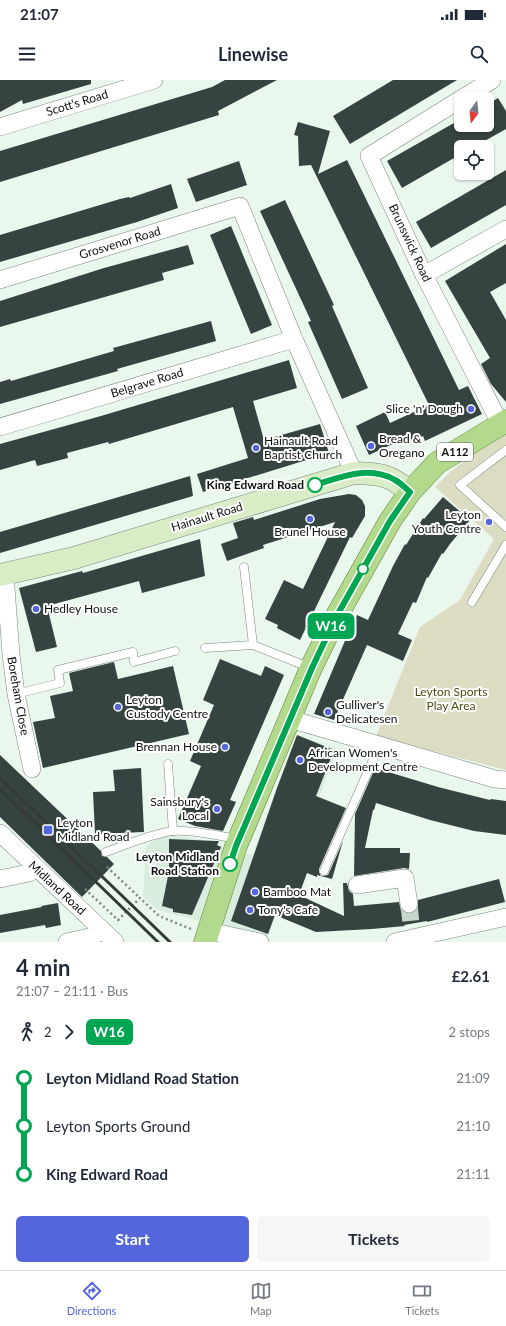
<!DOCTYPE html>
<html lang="en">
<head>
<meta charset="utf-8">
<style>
  :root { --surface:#fff; --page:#f6f6f7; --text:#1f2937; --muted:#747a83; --line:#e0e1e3; --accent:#5566dc }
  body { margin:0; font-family:Lato,sans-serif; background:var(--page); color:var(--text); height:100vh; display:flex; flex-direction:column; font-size:15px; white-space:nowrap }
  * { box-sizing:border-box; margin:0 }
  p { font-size:13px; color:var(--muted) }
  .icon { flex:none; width:22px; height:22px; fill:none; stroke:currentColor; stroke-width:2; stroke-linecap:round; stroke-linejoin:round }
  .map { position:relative; height:862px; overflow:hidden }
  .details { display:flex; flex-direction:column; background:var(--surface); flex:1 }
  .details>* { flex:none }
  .badge { padding:0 8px; border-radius:6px; font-size:14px; line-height:26px }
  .needle { width:26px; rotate:195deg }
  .buttons { position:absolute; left:454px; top:12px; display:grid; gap:8px }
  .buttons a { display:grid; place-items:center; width:40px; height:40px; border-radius:6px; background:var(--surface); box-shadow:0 1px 3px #0004; font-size:20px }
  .map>.badge { position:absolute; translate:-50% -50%; box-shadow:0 0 0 2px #fff }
  .legs { display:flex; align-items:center; gap:6px; height:44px; padding:0 16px; font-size:13px }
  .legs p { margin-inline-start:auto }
  .summary { display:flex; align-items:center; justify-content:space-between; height:68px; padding:0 16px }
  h1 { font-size:22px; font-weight:700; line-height:30px }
  .primary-button { display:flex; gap:8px; margin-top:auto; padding:8px 16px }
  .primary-button a { flex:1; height:46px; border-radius:6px; background:var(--accent); color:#fff; font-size:16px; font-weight:700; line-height:46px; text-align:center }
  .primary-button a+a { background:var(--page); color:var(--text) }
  ul { padding:0 16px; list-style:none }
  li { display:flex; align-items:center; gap:14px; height:48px; font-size:15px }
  li i { display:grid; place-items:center; width:6px; height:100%; margin:0 5px; background:currentColor }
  li i::after { content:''; width:10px; height:10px; margin:-5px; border:3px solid; border-radius:50%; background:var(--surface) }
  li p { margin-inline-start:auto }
  li:first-child i { background:linear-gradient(#0000 50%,currentColor 0) }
  li:last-child i { background:linear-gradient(currentColor 50%,#0000 0) }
  .status { display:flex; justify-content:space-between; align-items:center; height:28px; padding:0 20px; background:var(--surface); direction:ltr }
  .status svg { height:11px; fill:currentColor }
  header { display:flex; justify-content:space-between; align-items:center; height:52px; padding:0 16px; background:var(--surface); font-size:18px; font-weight:700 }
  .tabs { display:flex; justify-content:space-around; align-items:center; height:56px; border-top:1px solid var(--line); background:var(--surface); font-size:11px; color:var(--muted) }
  .tabs a { display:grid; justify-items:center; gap:2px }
  .tabs .active { color:var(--accent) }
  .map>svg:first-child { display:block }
</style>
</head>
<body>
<div class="status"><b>21:07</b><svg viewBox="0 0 49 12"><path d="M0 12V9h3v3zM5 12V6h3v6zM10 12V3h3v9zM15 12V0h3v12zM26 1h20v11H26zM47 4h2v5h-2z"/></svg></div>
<header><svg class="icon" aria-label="menu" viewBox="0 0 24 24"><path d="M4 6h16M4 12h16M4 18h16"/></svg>Linewise<svg class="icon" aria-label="search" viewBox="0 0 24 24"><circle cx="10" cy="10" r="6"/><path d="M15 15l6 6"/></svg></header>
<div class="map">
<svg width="506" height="862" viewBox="0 0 506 862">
  <rect width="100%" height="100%" fill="#e9f7ed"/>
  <polygon fill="#d8edde" points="297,655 337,669 267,859 158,830 143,817 146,767 163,754 198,759 253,775 275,711"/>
  <polygon fill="#dbdcc2" points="506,348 506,690 376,656 420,547 460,520 494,459 435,407 448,394"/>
  <g fill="#354441">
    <polygon points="0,0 91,0 91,4 23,24 22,20 0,32"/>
    <polygon points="225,0 277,0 218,31 219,35 0,102 0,71 212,7"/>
    <polygon points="393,0 457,0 350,64 333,36"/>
    <polygon points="498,18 506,31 506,49 474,67 461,67 461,74 402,108 387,81 461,39 461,45 487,45 487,25"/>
    <polygon points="298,42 330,51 318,94 347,80 459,310 468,306 482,334 425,361 423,356 401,365 399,361 369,375 356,346 385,332 390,343 429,325 311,85 299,86 298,56 294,55"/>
    <polygon points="239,81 247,105 196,122 187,99"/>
    <polygon points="506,90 506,125 431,168 416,142"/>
    <polygon points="171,104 178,128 137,142 0,182 0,155 120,119 129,117 130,118"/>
    <polygon points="285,120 334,225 332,226 368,308 342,319 308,242 311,241 260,131"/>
    <polygon points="231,146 272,245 251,254 210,155"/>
    <polygon points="506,164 506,203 490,212 506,240 506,322 491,304 481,284 490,278 445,201"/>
    <polygon points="188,165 194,184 162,193 164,200 0,247 0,221 104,188"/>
    <polygon points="211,241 216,261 117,289 118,291 0,324 0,302 10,299 11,301 114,271 113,268"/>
    <polygon points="289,280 297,308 253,321 264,360 320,344 329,373 203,412 197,394 248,378 233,327 109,364 108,362 67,373 68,378 37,386 35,380 0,390 0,364 101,336"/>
    <polygon points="190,396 193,416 0,473 0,452"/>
    <polygon points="349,414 356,415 362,420 365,426 365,436 352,458 350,457 300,560 277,548 278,545 265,539 284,500 303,509 335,442 263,465 264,468 227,481 221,464 238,458 233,443 253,437 254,440 320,419"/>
    <polygon points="443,417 470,440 450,464 443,474 442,473 428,498 427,497 416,523 413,522 398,554 412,560 403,581 367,565 334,640 314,634 347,556 348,557 352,549 357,535 368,540 393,486 405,464 406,465 423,438 424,439"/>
    <polygon points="200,459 205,496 142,513 139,501 47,526 57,567 36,572 19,508 82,491 83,493"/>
    <polygon points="220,579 261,596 265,586 284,595 230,720 236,722 223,751 195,746 178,739 201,686 190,681 214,625 203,620"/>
    <polygon points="114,582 118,599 173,586 189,654 43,688 33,642 55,638 50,616 73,611 69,593"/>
    <polygon points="297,655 334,670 316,716 346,728 319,789 319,792 321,796 328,795 343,761 332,799 317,795 317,797 307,793 299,815 344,836 343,803 347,803 349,811 353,814 354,826 399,822 401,831 405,833 410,834 415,832 418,828 418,820 499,799 505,822 427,842 427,841 404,845 405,846 372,849 316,852 275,835 268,854 231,841 277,708"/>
    <polygon points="0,675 101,771 102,776 107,777 114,784 82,817 0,737"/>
    <polygon points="141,688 144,752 95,754 93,712 115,711 113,690"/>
    <polygon points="375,688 438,707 490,720 491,719 506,721 506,755 474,751 430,740 376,723 374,730 373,730 365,768 400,768 400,773 410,773 409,789 404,788 354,796 355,734"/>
    <polygon points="169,759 216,761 219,761 217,765 221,767 192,835 173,832 173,829 162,826 169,791"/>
    <polygon points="58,823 61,845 46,848 45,845 0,853 0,835 42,827 41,826"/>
  </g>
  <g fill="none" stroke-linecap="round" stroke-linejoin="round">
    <polyline stroke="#c8d5cc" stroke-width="17" stroke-dasharray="17 8" stroke-linecap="butt" points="409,824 411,844"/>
    <g stroke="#79867d" stroke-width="9">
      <g id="lane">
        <polyline points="506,370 460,405 506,447"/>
        <polyline points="244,487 253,565"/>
        <polyline points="472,522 506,465"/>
        <polyline points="205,568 253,565 311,588"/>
        <polyline points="16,614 60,603 58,590 133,572 134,582 175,571"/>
        <polyline points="168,684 173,751"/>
        <path d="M106 772C125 765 154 753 173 751 190 749 220 756 237 759"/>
        <polyline points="324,791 379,666"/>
      </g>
    </g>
    <g stroke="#79867d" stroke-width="18">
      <g id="street">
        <polyline points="461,19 369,76 424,195 501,345"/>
        <polyline points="461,19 492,0"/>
        <polyline points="0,47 154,0"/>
        <polyline points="424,195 506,149"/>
        <polyline points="0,200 240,126 294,259 354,393"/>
        <polyline points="0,347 294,259"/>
        <polyline points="5,495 11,574 16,614 32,689"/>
        <polyline points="290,639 471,692 495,699 506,700"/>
        <polyline points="0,753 115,862"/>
        <polyline points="0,799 29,793 36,787"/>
        <polyline points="357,805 405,798 409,824"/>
        <polyline points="209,851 260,862"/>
        <polyline points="67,862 94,856 101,849"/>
        <polyline points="395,862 506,837"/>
      </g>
    </g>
    <g stroke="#79867d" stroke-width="23">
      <path id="secondary" d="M0 495 74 478 354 393C381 394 389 394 410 412"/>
    </g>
    <g stroke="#588330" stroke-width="23">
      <polyline id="primary" points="205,862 236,766 311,588 335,539 390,441 410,412 437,383 506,341"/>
    </g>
    <g stroke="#7f8882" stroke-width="2.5" stroke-dasharray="2 3" stroke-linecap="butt">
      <polyline points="107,787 140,818"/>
      <polyline points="85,809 118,840 140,818 159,836 191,849"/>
    </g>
    <use href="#lane" stroke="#fff" stroke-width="8"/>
    <use href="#street" stroke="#fff" stroke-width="17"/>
    <use href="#secondary" stroke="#d9ecc6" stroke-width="22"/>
    <use href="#primary" stroke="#b3d98d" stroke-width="22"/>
    <g stroke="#343a36" stroke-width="3">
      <polyline points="0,698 170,862"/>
      <polyline points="0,709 158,862"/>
    </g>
  </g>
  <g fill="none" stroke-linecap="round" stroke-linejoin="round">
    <g stroke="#fff" stroke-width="9">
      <path id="line-1" d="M230 784 236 766 312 588 335 539 390 441 410 412C405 408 401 403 395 400 369 385 341 397 315 405"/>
    </g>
    <use href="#line-1" stroke="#00a651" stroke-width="6"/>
  </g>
  <g fill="#5566dc" stroke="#fff" stroke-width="1.5">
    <circle cx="471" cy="329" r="4"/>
    <circle cx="371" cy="366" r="4"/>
    <circle cx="256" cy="368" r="4"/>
    <circle cx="310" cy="439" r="4"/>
    <circle cx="489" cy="442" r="4"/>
    <circle cx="36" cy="529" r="4"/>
    <circle cx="118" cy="627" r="4"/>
    <circle cx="328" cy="632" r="4"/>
    <circle cx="225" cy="667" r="4"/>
    <circle cx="300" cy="680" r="4"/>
    <circle cx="217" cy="729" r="4"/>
    <rect x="43" y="745" width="10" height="10" rx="2"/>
    <circle cx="255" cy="812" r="4"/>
    <circle cx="250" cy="830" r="4"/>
  </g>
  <g fill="#fff" stroke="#00a651" stroke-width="2">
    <circle cx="315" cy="405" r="7"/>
    <circle cx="363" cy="489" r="5"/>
    <circle cx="230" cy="784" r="7"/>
  </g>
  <g text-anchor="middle" stroke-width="4" stroke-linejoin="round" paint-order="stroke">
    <rect fill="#fff" stroke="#565a58" stroke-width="1" x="437" y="363" width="36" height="18" rx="3"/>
    <g font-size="11" font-weight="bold" fill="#0e1310">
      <text x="455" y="376">A112</text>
    </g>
    <g font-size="12" fill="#0e1310" stroke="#fff">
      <text transform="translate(77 23) rotate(-17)" y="4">Scott's Road</text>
      <text transform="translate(120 163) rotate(-17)" y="4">Grosvenor Road</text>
      <text transform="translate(410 163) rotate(65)" y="4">Brunswick Road</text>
      <text transform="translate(147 303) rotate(-17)" y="4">Belgrave Road</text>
      <text transform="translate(207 437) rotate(-17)" y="4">Hainault Road</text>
      <text transform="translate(18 616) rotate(80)" y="4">Boreham Close</text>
      <text transform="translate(57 808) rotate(43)" y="4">Midland Road</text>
    </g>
    <g font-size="12" fill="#0e1310" stroke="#fff" text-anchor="start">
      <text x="463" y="333" text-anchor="end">Slice 'n' Dough</text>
      <text x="379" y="363">Bread &amp;<tspan x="379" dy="14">Oregano</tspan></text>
      <text x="264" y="365">Hainault Road<tspan x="264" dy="14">Baptist Church</tspan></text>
      <text x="481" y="439" text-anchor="end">Leyton<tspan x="481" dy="14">Youth Centre</tspan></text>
      <text x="310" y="456" text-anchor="middle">Brunel House</text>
      <text x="44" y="533">Hedley House</text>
      <text x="126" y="624">Leyton<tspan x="126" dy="14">Custody Centre</tspan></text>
      <text x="336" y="629">Gulliver's<tspan x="336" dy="14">Delicatesen</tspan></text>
      <text x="217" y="671" text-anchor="end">Brennan House</text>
      <text x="308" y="677">African Women's<tspan x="308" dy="14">Development Centre</tspan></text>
      <text x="209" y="726" text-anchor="end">Sainsbury's<tspan x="209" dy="14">Local</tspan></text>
      <text x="57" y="747">Leyton<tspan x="57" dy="14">Midland Road</tspan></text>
      <text x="263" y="816">Bamboo Mat</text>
      <text x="258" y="834">Tony's Cafe</text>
    </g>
    <g font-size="12" font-weight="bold" fill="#0e1310" stroke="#fff" text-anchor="end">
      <text x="304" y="409">King Edward Road</text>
      <text x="219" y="781">Leyton Midland<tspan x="219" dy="14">Road Station</tspan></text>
    </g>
    <g font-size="12" fill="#4d4c12" stroke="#fff">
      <text x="451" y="616">Leyton Sports<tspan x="451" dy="14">Play Area</tspan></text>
    </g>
  </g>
</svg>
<div class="buttons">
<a><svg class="needle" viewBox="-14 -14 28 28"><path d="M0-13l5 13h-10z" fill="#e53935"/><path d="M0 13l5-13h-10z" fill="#747a83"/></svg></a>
<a><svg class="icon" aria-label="locate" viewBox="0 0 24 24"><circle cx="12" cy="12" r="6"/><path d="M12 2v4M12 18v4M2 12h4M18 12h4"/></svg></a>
</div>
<b class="badge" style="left:331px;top:546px;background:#00a651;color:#fff">W16</b>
</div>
<section class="details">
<div class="summary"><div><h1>4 min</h1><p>21:07 – 21:11 · Bus</p></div><b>£2.61</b></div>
<div class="legs"><svg class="icon" aria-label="walk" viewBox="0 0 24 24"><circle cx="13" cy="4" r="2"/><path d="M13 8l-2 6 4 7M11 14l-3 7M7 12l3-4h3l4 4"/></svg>2<svg class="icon" aria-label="forward" viewBox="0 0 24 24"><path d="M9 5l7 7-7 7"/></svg><b class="badge" style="background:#00a651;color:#fff">W16</b><p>2 stops</p></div>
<ul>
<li><i style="color:#00a651"></i><b>Leyton Midland Road Station</b><p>21:09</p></li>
<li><i style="color:#00a651"></i><span>Leyton Sports Ground</span><p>21:10</p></li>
<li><i style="color:#00a651"></i><b>King Edward Road</b><p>21:11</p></li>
</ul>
<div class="primary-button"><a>Start</a><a>Tickets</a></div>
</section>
<nav class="tabs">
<a class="active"><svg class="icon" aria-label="directions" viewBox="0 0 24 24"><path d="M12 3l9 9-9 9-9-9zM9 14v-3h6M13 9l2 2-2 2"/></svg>Directions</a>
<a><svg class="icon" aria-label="map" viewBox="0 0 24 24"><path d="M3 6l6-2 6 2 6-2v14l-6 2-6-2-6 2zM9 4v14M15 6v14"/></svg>Map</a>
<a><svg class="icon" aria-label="tickets" viewBox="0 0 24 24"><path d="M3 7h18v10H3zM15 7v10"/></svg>Tickets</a>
</nav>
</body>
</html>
